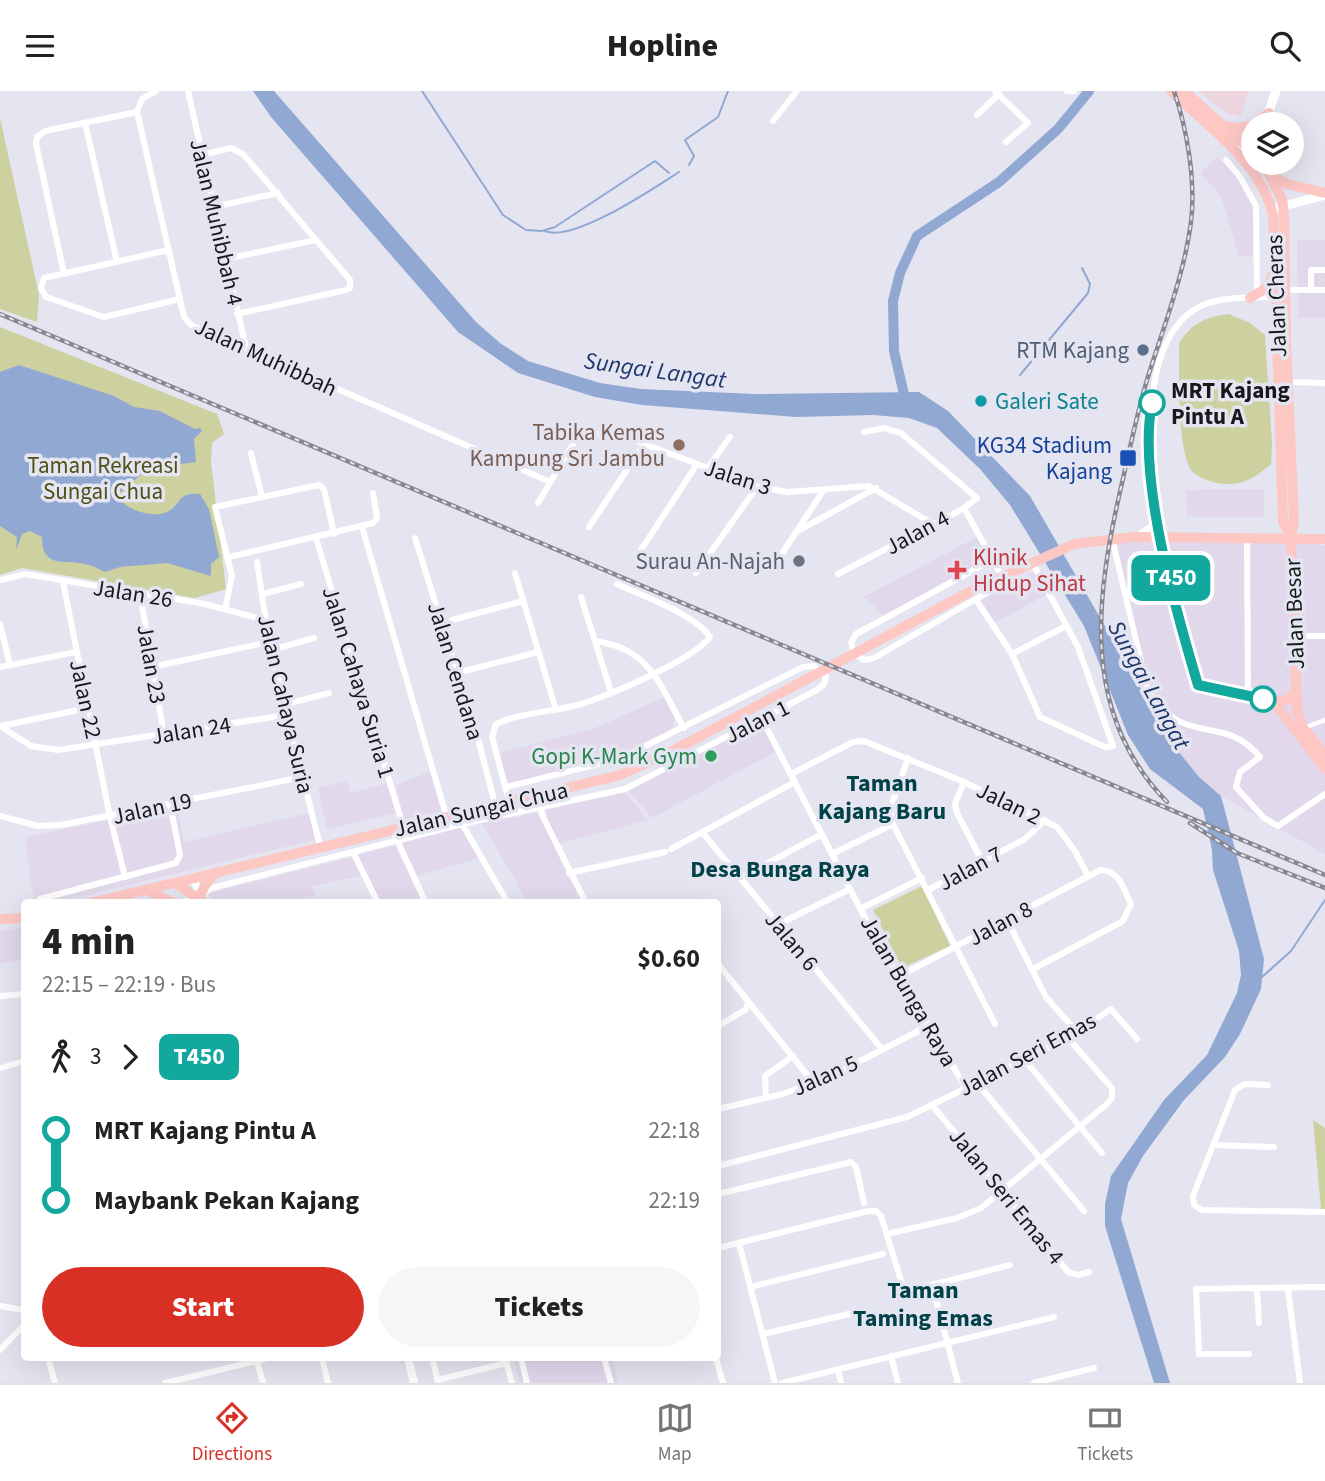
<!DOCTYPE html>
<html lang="en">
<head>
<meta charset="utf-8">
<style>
  :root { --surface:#fff; --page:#f6f6f6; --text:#222; --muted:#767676; --line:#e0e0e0; --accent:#d93025 }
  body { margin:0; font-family:"Source Sans 3",sans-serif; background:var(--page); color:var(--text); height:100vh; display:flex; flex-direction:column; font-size:26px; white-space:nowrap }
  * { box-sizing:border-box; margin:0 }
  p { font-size:23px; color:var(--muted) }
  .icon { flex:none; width:38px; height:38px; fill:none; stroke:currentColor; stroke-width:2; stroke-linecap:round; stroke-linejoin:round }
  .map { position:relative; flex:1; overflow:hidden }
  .sheet { position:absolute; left:21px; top:808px; width:700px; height:462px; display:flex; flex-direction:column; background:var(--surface); border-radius:7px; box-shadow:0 7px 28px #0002 }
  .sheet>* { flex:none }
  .badge { padding:0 14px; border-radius:10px; font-size:24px; line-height:46px }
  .buttons { position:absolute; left:1241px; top:21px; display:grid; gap:14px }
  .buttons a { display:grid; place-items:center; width:63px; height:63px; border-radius:50%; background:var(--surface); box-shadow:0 7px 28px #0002; font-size:35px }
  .map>.badge { position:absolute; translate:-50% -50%; box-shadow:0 0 0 4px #fff }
  .legs { display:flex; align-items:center; gap:10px; height:77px; padding:0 21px; font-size:23px }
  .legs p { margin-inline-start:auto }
  .summary { display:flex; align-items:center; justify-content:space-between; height:119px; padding:0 21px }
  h1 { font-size:38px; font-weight:800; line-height:52px }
  .cta { display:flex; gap:14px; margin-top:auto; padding:14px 21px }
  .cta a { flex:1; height:80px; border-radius:42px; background:var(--accent); color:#fff; font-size:28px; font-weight:800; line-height:80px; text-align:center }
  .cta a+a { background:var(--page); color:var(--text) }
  ul { padding:0 21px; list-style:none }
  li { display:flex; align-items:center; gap:24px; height:70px; font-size:26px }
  li i { display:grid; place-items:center; width:10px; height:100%; margin:0 9px; background:currentColor }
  li i::after { content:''; width:18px; height:18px; margin:-9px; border:5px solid; border-radius:50%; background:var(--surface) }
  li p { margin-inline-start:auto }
  li:first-child i { background:linear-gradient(#0000 50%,currentColor 0) }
  li:last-child i { background:linear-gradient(currentColor 50%,#0000 0) }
  header { display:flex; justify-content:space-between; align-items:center; height:91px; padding:0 21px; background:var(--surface); font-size:32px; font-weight:800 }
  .tabs { display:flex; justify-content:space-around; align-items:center; height:98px; border-top:2px solid var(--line); background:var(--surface); font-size:19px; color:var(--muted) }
  .tabs a { display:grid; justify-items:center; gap:4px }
  .tabs .selected { color:var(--accent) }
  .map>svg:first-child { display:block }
</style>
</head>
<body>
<header><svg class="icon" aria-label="menu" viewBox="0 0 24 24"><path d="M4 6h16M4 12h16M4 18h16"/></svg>Hopline<svg class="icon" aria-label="search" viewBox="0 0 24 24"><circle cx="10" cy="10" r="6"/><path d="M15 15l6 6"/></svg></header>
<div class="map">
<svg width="1325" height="1292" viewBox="0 0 1325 1292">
  <rect width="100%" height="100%" fill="#e5e5f1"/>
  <g fill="#e2d8ec">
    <polygon points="1217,66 1238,87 1254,116 1254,165 1239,165 1221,105 1200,82"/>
    <polygon points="1297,149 1325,149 1325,227 1298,227"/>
    <polygon points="1264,398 1264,426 1187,426 1186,399"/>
    <polygon points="977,446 989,467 884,525 864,506"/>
    <polygon points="1110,451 1296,451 1325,454 1325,763 1221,705 1199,686 1174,655 1143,600"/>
    <polygon points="1034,480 1047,504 994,532 980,510"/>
    <polygon points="664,606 675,627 672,641 619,666 508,693 499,662 593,638"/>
    <polygon points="761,631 777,660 652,727 628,699"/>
    <polygon points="433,679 443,720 404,729 396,694"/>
    <polygon points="347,690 350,702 387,692 397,722 327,738 318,697"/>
    <polygon points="624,701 648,729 557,753 545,719"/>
    <polygon points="177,715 184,751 309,722 315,749 53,812 34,812 25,746"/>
    <polygon points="538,722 564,776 583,812 528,812 482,732"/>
    <polygon points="461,736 480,767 416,785 401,751"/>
    <polygon points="395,754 422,812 381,812 357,764"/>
    <polygon points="353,766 361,785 311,795 316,804 290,812 214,812 209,802"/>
    <polygon points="24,836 24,868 0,873 0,841"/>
    <polygon points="514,1267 612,1267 618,1292 520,1292"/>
  </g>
  <polygon fill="#edd5df" points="1198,0 1249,0 1241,25 1228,23"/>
  <g fill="#cdd09f">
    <polygon points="0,27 39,204 37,231 0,218"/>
    <path d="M1229 223 1250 232 1265 244 1272 352 1271 373C1254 388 1240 396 1217 392 1209 390 1199 387 1193 381 1176 362 1180 279 1179 252 1192 232 1206 226 1229 223Z"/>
    <polygon points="0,236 217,323 224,343 212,352 211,371 226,498 195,507 22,477 0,484"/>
    <polygon points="922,795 950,855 902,877 873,819"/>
    <polygon points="1313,1029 1325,1037 1325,1119 1321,1118"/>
  </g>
  <g fill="#91a8d2">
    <polygon points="253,0 274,0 476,231 500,252 528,270 600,292 641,298 754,303 919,301 948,320 1030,405 1174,655 1199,686 1221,705 1264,868 1261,898 1240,943 1225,966 1184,1009 1143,1065 1128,1092 1121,1128 1170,1292 1154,1292 1105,1135 1105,1113 1111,1085 1164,1009 1207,964 1237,902 1241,884 1239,860 1213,779 1212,759 1203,718 1150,678 1128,644 1084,535 1010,414 980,378 937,337 909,327 873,324 796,326 642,314 595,306 518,282 458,241 271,26"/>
    <path d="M19 274 114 305 134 316 160 320 195 338 200 337 202 340 194 348 196 371 149 377 117 404C123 418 152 428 167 421 182 414 176 401 200 403L209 418 219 466 211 473V485L167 472 120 476 105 481C100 479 94 475 89 474 67 467 42 480 42 446L30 440 22 443 16 459 17 446 0 435V281Z"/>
  </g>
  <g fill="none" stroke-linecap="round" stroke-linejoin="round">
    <g stroke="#91a8d2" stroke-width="2">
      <polyline points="422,0 503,124 526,139 542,140 555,136 655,70 669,82"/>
      <polyline points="689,74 694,65 685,49 718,26 728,0"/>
      <path d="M545 140C573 152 654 97 679 81"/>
      <polyline points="1020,284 1088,202 1090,193 1082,177"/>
      <polyline points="1262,886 1291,860 1325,809"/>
    </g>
    <polyline stroke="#91a8d2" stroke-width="10" points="906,312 894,260 893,210 900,182 917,145 999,91 1058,38 1089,0"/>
    <polyline stroke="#fff" stroke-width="4.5" points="1304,637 1325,629"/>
    <g stroke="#fff" stroke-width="6">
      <polyline points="156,0 142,8 137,21 184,226 191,234 548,390"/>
      <polyline points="188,0 247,261"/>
      <polyline points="995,0 1028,32 1006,51"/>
      <polyline points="1067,0 1074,0"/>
      <polyline points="977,24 999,3"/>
      <polyline points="773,30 797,0"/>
      <polyline points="85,32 117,171"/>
      <polyline points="202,64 231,57 243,63 350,189 350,197 346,199 237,223"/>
      <polyline points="1226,69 1240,86 1256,115 1257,203"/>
      <polyline points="213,116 278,102"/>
      <polyline points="169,159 44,187 41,197 46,206 104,226 180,208"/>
      <polyline points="225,168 316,149"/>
      <polyline points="64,183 36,53 37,46 45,40 137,21"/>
      <polyline points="1286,199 1325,199"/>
      <polyline points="1311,199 1311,179 1325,179"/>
      <polyline points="1288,291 1325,292"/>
      <polyline points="251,362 262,406"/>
      <polyline points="707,378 730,346"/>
      <polyline points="538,412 579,343 619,343 757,396 788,401 869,395 933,433"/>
      <polyline points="964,417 1005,491 874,567 864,569 854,562 851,552 856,543 992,469"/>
      <polyline points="362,436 446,724"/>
      <polyline points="589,436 644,353"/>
      <polyline points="798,440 876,397"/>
      <polyline points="1138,444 1152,435 1156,425"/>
      <polyline points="316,447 403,735"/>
      <polyline points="415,447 477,644 495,713"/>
      <path d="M1112 447 1148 601C1186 658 1223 621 1260 666L1240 681 1236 696 1264 727 1278 735 1325 703"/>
      <path d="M1161 447C1149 388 1133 248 1201 215 1223 205 1251 207 1276 206"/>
      <polyline points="1247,447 1248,605"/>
      <polyline points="641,459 697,373"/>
      <polyline points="229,466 373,432 377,427 373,402"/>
      <polyline points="779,467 823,400"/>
      <polyline points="257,471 269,551 320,755"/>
      <polyline points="515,482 556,619"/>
      <polyline points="696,482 757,396"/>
      <polyline points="838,483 964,417 977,407 901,342 884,337 864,341"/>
      <polyline points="0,489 25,483 205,513 265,529"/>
      <polyline points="63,491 110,726 125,786"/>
      <polyline points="140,503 164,644"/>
      <polyline points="263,503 301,493"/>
      <polyline points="581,506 611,601"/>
      <polyline points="977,510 1012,563 1040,626 1105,656 1113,655 1078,556 1032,471"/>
      <polyline points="225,518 232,485 215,416 319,394 324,398 334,443"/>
      <polyline points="452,529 523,510"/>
      <polyline points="0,533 10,574"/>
      <polyline points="1295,545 1325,545"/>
      <path d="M595 550C651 558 659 593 684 637"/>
      <polyline points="271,559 314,547"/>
      <polyline points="1012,563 1066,535"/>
      <polyline points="0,576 76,561"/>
      <polyline points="152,576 269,551"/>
      <polyline points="457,582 538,561"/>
      <polyline points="283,614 329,602"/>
      <polyline points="762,628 876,848 966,997"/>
      <polyline points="0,635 31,655 58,659 286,624"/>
      <polyline points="1,635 88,617"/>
      <polyline points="908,667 893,710 893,733 995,933"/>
      <polyline points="791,683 853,651 864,650 964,691 1057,736 1075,760 1088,785"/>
      <polyline points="964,691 955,713 957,722 982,770"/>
      <polyline points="538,704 543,726 586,812"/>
      <path d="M509 710 492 646 496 633C522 621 554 621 581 613 610 604 693 569 710 546 696 524 641 504 617 493"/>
      <polyline points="0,725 38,735 61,734 303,686"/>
      <polyline points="462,733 508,812"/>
      <polyline points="392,738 426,812"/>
      <polyline points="702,741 882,958"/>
      <polyline points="671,758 795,691"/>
      <polyline points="353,761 378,812"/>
      <polyline points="832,763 893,733"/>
      <polyline points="569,782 665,761"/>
      <polyline points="740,787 822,743"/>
      <polyline points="928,799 1025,748 1045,729"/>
      <polyline points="201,804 212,797 462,733 625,698 817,599 824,593 826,585 814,575 803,576 619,668 506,696"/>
      <polyline points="41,812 40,808 176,772 180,764 170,713"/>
      <polyline points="175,812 196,809"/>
      <polyline points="860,818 922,787"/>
      <polyline points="1007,829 1046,906 1075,939"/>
      <polyline points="779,833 850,798"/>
      <polyline points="718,873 813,991"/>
      <path d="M900 885 1100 779C1120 780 1123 797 1131 813L1123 830 1033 878"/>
      <polyline points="0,905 24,903"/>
      <polyline points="718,935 745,919 749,912"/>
      <polyline points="1024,968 1102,1062"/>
      <polyline points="1,977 24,970"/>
      <polyline points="977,992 1084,1120"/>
      <polyline points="1268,994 1245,993 1235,999 1193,1105 1194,1114 1202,1119 1325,1121"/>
      <polyline points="766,1007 765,985 793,965"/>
      <polyline points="932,1014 1068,1181 1078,1184 1089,1181"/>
      <polyline points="718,1018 783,1003 835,983 928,935"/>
      <polyline points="1213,1054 1274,1056"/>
      <polyline points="718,1075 907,1026 1068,947 1111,918 1137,948"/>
      <polyline points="718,1103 851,1071 856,1076 864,1112"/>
      <polyline points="887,1143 957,1127 981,1117 1107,1013 1112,1007 1112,997 1068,947"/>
      <polyline points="739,1152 775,1292"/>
      <polyline points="718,1157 868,1120 876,1120 881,1125 903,1196 932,1194 1010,1174"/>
      <polyline points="932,1194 958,1292"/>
      <polyline points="750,1196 883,1163"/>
      <polyline points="1257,1198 1259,1232"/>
      <polyline points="1288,1198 1300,1292"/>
      <polyline points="0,1215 24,1219"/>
      <polyline points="763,1243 853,1222"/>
      <polyline points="0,1259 24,1234"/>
      <polyline points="1249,1263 1199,1263 1196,1198 1325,1196"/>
      <polyline points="891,1265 898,1292"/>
      <polyline points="48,1267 55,1292"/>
      <polyline points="322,1267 328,1292"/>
      <polyline points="432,1267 438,1290"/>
      <polyline points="505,1267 512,1292"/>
      <polyline points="521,1267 527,1292"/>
      <polyline points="604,1267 611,1292"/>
      <polyline points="716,1267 723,1292"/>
      <polyline points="257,1270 263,1292"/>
      <polyline points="838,1279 841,1292"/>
      <polyline points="437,1289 507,1272"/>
      <polyline points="165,1292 269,1267"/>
      <polyline points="782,1292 1054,1226"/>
      <polyline points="1034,1292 1094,1277"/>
    </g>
    <g stroke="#fff" stroke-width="8">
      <polyline points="193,787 202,809"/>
      <polyline points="408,1267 414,1292"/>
    </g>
    <g stroke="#fff" stroke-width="9">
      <polyline points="1267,26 1276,0"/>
      <polyline points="1241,58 1253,45"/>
      <polyline points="1272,118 1325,104"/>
    </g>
    <g stroke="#fdc7c4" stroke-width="10">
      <path d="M1171 0C1209 37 1260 70 1273 124L1283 431 1291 446"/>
      <polyline points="1184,0 1253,61"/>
      <polyline points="1255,33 1269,22"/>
      <polyline points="1224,35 1239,37 1253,34"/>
      <polyline points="1263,72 1282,108 1284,123 1286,249 1294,431 1291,446 1297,622 1303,637 1325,664"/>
      <polyline points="1272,84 1287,93 1325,102"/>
      <polyline points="1250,207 1268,196 1273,183"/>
      <polyline points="1161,447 1198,594 1273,610 1288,609 1296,600"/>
      <polyline points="1273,610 1325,678"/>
      <polyline points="175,792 202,810"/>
      <polyline points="147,799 174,812"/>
      <polyline points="200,805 205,794 216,781"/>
      <polyline points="91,812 620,684 669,662 973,499 1074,453 1133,446 1325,448"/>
      <polyline points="0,828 24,827"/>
    </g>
    <g stroke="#87878f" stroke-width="4.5">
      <g id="rail">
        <polyline points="0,223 1325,784"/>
        <path d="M1167 711C1079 621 1096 504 1122 392 1130 357 1137 322 1147 289 1163 237 1184 185 1191 131 1196 90 1187 38 1174 0"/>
        <polyline points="1190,732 1237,762 1325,797"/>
      </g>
    </g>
    <use href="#rail" stroke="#e5e5f1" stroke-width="2" stroke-dasharray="5" stroke-linecap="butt"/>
  </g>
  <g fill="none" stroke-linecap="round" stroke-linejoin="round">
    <g stroke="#fff" stroke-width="16">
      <path id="line-1" d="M1152 312C1137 387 1176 520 1198 594L1263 608"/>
    </g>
    <use href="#line-1" stroke="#12a89d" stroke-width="10"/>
  </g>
  <circle fill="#5c6f8a" stroke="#e5e5f1" stroke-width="2.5" cx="1143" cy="259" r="7"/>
  <circle fill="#0f9aa8" stroke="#e5e5f1" stroke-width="2.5" cx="981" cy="310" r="7"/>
  <g fill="#fff" stroke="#12a89d" stroke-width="3.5">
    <circle cx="1152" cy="312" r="12"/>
    <circle cx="1263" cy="608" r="12"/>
  </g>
  <circle fill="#8d6e63" stroke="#e5e5f1" stroke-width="2.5" cx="679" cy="354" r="7"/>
  <rect fill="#1a4fb4" stroke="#e5e5f1" stroke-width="2.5" x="1119" y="358" width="18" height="18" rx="3.5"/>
  <circle fill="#6b7280" stroke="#e5e5f1" stroke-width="2.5" cx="799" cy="470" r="7"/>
  <path fill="#e0444e" stroke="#e5e5f1" stroke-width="2.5" d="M953.5 468.5h7v7h7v7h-7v7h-7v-7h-7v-7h7z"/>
  <circle fill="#2e9e5b" stroke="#e5e5f1" stroke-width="2.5" cx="711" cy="665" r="7"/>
  <g text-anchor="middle" stroke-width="7" stroke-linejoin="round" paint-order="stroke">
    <g font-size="23" fill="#18181c" stroke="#e5e5f1">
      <text transform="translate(217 131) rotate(77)" y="8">Jalan Muhibbah 4</text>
      <text transform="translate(1276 205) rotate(-92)" y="8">Jalan Cheras</text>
      <text transform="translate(266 266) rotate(25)" y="8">Jalan Muhibbah</text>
      <text transform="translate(738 386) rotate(18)" y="8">Jalan 3</text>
      <text transform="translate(917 441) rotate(-28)" y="8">Jalan 4</text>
      <text transform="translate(133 502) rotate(9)" y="8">Jalan 26</text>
      <text transform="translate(1294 523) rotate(-92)" y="8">Jalan Besar</text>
      <text transform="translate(152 573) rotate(80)" y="8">Jalan 23</text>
      <text transform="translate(456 580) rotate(73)" y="8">Jalan Cendana</text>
      <text transform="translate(359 591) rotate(73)" y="8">Jalan Cahaya Suria 1</text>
      <text transform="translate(86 608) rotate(78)" y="8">Jalan 22</text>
      <text transform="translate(286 613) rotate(77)" y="8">Jalan Cahaya Suria</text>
      <text transform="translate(757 630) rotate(-27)" y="8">Jalan 1</text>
      <text transform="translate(191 639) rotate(-9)" y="8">Jalan 24</text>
      <text transform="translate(1009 712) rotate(26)" y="8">Jalan 2</text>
      <text transform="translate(152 717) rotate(-12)" y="8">Jalan 19</text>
      <text transform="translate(481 718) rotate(-13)" y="8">Jalan Sungai Chua</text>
      <text transform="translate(970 777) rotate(-28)" y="8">Jalan 7</text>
      <text transform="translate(1000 832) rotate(-28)" y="8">Jalan 8</text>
      <text transform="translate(792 850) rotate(50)" y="8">Jalan 6</text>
      <text transform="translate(909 900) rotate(60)" y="8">Jalan Bunga Raya</text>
      <text transform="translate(1027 963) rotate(-28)" y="8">Jalan Seri Emas</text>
      <text transform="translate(825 984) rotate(-24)" y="8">Jalan 5</text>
      <text transform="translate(1007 1105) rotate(51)" y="8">Jalan Seri Emas 4</text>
    </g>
    <g font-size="23" fill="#4e5e75" stroke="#e5e5f1" text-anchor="end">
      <text x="1129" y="267">RTM Kajang</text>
    </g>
    <g font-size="23" font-weight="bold" fill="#18181c" stroke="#e5e5f1" text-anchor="start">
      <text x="1171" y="307">MRT Kajang<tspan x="1171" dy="26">Pintu A</tspan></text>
    </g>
    <g font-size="23" fill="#0d838f" stroke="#e5e5f1" text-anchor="start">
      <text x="995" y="318">Galeri Sate</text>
    </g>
    <g font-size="23" fill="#785e54" stroke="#e5e5f1" text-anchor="end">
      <text x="665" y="349">Tabika Kemas<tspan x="665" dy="26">Kampung Sri Jambu</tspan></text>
    </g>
    <g font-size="23" fill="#164399" stroke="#e5e5f1" text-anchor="end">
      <text x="1112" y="362">KG34 Stadium<tspan x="1112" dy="26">Kajang</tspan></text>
    </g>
    <g font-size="23" fill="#4f5017" stroke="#e5e5f1">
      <text x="103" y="382">Taman Rekreasi<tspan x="103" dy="26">Sungai Chua</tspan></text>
    </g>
    <g font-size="23" fill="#be3a42" stroke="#e5e5f1" text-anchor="start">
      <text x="973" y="474">Klinik<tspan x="973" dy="26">Hidup Sihat</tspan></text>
    </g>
    <g font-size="23" fill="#5b616d" stroke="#e5e5f1" text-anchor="end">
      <text x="785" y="478">Surau An-Najah</text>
    </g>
    <g font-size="23" fill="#27864d" stroke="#e5e5f1" text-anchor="end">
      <text x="697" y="673">Gopi K-Mark Gym</text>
    </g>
    <g font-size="24" font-style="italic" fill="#1c376b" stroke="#e5e5f1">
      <text transform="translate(655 279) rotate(8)" y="8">Sungai Langat</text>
      <text transform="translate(1149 594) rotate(61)" y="8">Sungai Langat</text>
    </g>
    <g font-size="24" font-weight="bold" fill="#004247" stroke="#e5e5f1">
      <text x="882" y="700">Taman<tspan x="882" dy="28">Kajang Baru</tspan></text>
      <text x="780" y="786">Desa Bunga Raya</text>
      <text x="923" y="1207">Taman<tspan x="923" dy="28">Taming Emas</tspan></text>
    </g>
  </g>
</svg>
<div class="buttons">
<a><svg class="icon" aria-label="layers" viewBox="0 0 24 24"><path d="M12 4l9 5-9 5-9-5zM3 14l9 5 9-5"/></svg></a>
</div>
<b class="badge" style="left:1171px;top:487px;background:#12a89d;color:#fff">T450</b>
<section class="sheet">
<div class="summary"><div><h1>4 min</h1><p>22:15 – 22:19 · Bus</p></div><b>$0.60</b></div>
<div class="legs"><svg class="icon" aria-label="walk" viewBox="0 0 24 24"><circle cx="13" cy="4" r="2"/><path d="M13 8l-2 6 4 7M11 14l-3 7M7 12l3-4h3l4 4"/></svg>3<svg class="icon" aria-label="forward" viewBox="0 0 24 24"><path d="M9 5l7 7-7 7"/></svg><b class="badge" style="background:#12a89d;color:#fff">T450</b></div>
<ul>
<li><i style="color:#12a89d"></i><b>MRT Kajang Pintu A</b><p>22:18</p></li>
<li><i style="color:#12a89d"></i><b>Maybank Pekan Kajang</b><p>22:19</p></li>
</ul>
<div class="cta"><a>Start</a><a>Tickets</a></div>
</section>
</div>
<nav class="tabs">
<a class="selected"><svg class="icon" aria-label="directions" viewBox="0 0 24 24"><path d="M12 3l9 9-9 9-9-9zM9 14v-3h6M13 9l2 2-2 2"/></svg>Directions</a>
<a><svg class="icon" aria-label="map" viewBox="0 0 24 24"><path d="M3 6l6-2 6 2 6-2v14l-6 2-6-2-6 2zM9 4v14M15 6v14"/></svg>Map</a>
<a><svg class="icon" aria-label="tickets" viewBox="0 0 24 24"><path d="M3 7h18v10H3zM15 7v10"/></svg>Tickets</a>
</nav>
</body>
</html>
